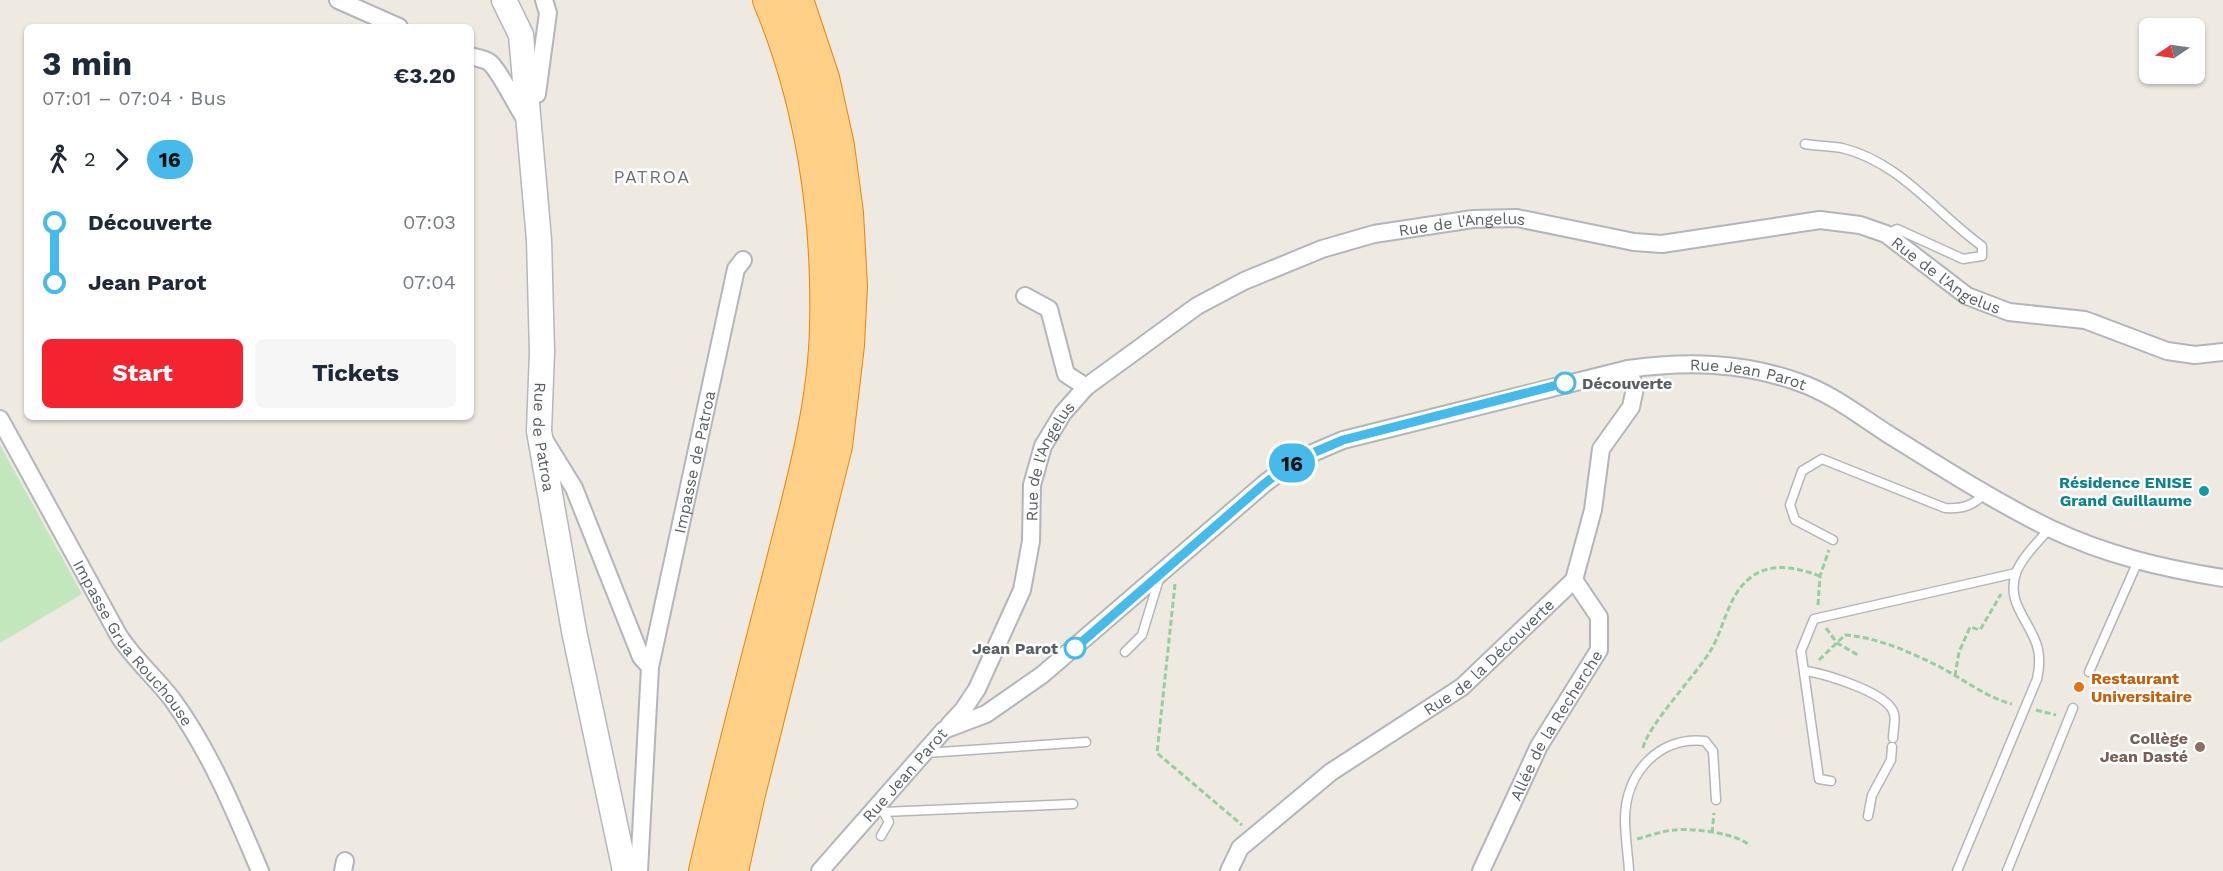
<!DOCTYPE html>
<html lang="en">
<head>
<meta charset="utf-8">
<style>
  :root { --surface:#fff; --page:#f6f6f7; --text:#1f2937; --muted:#747a83; --accent:#f3232f }
  body { margin:0; font-family:"Work Sans",sans-serif; background:var(--page); color:var(--text); height:100vh; display:flex; flex-direction:column; font-size:22px; white-space:nowrap }
  * { box-sizing:border-box; margin:0 }
  p { font-size:20px; color:var(--muted) }
  .icon { flex:none; width:33px; height:33px; fill:none; stroke:currentColor; stroke-width:2; stroke-linecap:round; stroke-linejoin:round }
  .map { position:relative; flex:1; overflow:hidden }
  .drawer { position:absolute; left:24px; top:24px; width:450px; height:396px; display:flex; flex-direction:column; background:var(--surface); border-radius:9px; box-shadow:0 2px 4px #0004 }
  .drawer>* { flex:none }
  .badge { padding:0 12px; border-radius:20px; font-size:21px; line-height:39px }
  .needle { width:39px; rotate:257deg }
  .buttons { position:absolute; left:2139px; top:18px; display:grid; gap:12px }
  .buttons a { display:grid; place-items:center; width:66px; height:66px; border-radius:9px; background:var(--surface); box-shadow:0 2px 4px #0004; font-size:30px }
  .map>.badge { position:absolute; translate:-50% -50%; box-shadow:0 0 0 3px #fff }
  .legs { display:flex; align-items:center; gap:9px; height:66px; padding:0 18px; font-size:20px }
  .legs p { margin-inline-start:auto }
  .overview { display:flex; align-items:center; justify-content:space-between; height:102px; padding:0 18px }
  h1 { font-size:33px; font-weight:700; line-height:45px }
  .primary-button { display:flex; gap:12px; margin-top:auto; padding:12px 18px }
  .primary-button a { flex:1; height:69px; border-radius:9px; background:var(--accent); color:#fff; font-size:24px; font-weight:700; line-height:69px; text-align:center }
  .primary-button a+a { background:var(--page); color:var(--text) }
  ul { padding:0 18px; list-style:none }
  li { display:flex; align-items:center; gap:21px; height:60px; font-size:22px }
  li i { display:grid; place-items:center; width:9px; height:100%; margin:0 8px; background:currentColor }
  li i::after { content:''; width:15px; height:15px; margin:-8px; border:4px solid; border-radius:50%; background:var(--surface) }
  li p { margin-inline-start:auto }
  li:first-child i { background:linear-gradient(#0000 50%,currentColor 0) }
  li:last-child i { background:linear-gradient(currentColor 50%,#0000 0) }
  .map>svg:first-child { display:block }
</style>
</head>
<body>
<div class="map">
<svg width="2223" height="871" viewBox="0 0 2223 871">
  <rect width="100%" height="100%" fill="#eee9e1"/>
  <polygon fill="#c2e7bc" points="0,445 82,594 0,643"/>
  <g fill="none" stroke-linecap="round" stroke-linejoin="round">
    <g stroke="#b2b6ba" stroke-width="11">
      <g id="lane">
        <path d="M1805 144C1817 146 1830 146 1842 148 1900 162 1936 213 1982 246V256L1963 259 1897 229 1887 234"/>
        <path d="M1833 540 1795 520 1790 505 1802 471 1822 459 1945 508C1963 509 1973 506 1985 493"/>
        <polyline points="1125,652 1142,635 1159,579"/>
        <path d="M1806 671C1825 674 1890 693 1894 714 1896 721 1893 730 1893 738"/>
        <polyline points="2089,672 2138,561"/>
        <polyline points="926,753 1086,742"/>
        <polyline points="1831,781 1819,779 1801,651 1814,619 2016,573"/>
        <polyline points="883,812 1073,804"/>
        <polyline points="1868,816 1872,795 1891,760 1892,747"/>
        <polyline points="881,836 889,822 882,809"/>
        <path d="M1629 871C1628 854 1625 836 1625 819 1625 774 1658 736 1705 741L1713 751 1716 800"/>
        <path d="M1957 871 2037 679C2040 666 2040 650 2034 638 2024 615 2007 600 2016 573 2022 557 2039 541 2050 528"/>
        <polyline points="2007,871 2073,708"/>
      </g>
    </g>
    <g stroke="#b2b6ba" stroke-width="20">
      <g id="street">
        <polyline points="338,0 399,27"/>
        <path d="M471 56C477 58 484 59 489 62 499 69 518 110 528 123"/>
        <polyline points="527,96 537,94 548,13 544,0"/>
        <polyline points="1025,296 1049,309 1066,374 1086,387"/>
        <path id="s1" d="M0 419 119 636C134 659 155 677 172 699 210 751 235 812 260 871"/>
        <polyline points="545,441 574,488 641,657 650,667"/>
        <path id="s2" d="M949 725 963 710 977 689 1022 590 1031 541 1032 485 1043 446 1063 413 1086 387 1197 306 1244 281 1322 249 1374 234 1473 219 1517 218 1634 242 1662 244 1820 220 1860 225 1886 234 1967 296 2009 312 2085 320 2167 351 2195 355 2223 352"/>
        <polyline points="343,871 345,861"/>
        <path id="s3" d="M639 871 650 667 736 269 743 260"/>
        <path id="s4" d="M820 871 944 730 986 714 1042 675 1264 484 1294 461 1343 440 1628 369C1686 361 1742 362 1798 382 1831 393 1860 416 1888 434 1941 467 1994 501 2049 528 2106 555 2161 568 2223 578"/>
        <path id="s5" d="M1229 871 1240 848 1331 772 1462 687 1574 580 1593 510 1601 449 1631 407 1635 388 1628 369"/>
        <path id="s6" d="M1481 871 1539 746 1599 650V617L1574 580"/>
      </g>
    </g>
    <g stroke="#b3b8bd" stroke-width="27">
      <g id="secondary">
        <path id="s7" d="M504 0 521 35 539 240 542 352 539 431 574 631 625 871"/>
      </g>
    </g>
    <g stroke="#ef8300" stroke-width="34">
      <g id="highway">
        <path d="M705 871C728 771 754 672 780 572 800 492 824 411 826 328 829 217 812 102 769 0"/>
        <polyline points="732,871 748,798 836,446 848,345 851,286 847,213 838,146 823,78 797,0"/>
      </g>
    </g>
    <g stroke="#97ce9f" stroke-width="3" stroke-dasharray="6 3" stroke-linecap="butt">
      <polyline points="1175,584 1157,753 1242,825"/>
      <polyline points="1818,605 1820,576 1829,550"/>
      <polyline points="1826,628 1837,643 1858,655"/>
      <path d="M1819 660 1845 635C1876 637 1910 652 1938 666 1962 678 1985 697 2012 704"/>
      <polyline points="1955,676 1959,652 1970,627 1980,630 2001,594"/>
      <polyline points="2036,710 2056,715"/>
      <path d="M1643 748C1648 725 1696 675 1711 650 1724 628 1728 595 1750 578 1772 561 1797 568 1820 576"/>
      <polyline points="1712,833 1714,813"/>
      <path d="M1637 839C1649 836 1662 831 1674 830 1692 828 1738 833 1750 846"/>
    </g>
    <use href="#lane" stroke="#fff" stroke-width="8"/>
    <use href="#street" stroke="#fff" stroke-width="16"/>
    <use href="#secondary" stroke="#fff" stroke-width="24"/>
    <use href="#highway" stroke="#ffd087" stroke-width="32"/>
  </g>
  <g fill="none" stroke-linecap="round" stroke-linejoin="round">
    <g stroke="#fff" stroke-width="14">
      <polyline id="line-1" points="1075,648 1264,484 1294,461 1343,440 1565,383"/>
    </g>
    <use href="#line-1" stroke="#47baec" stroke-width="9"/>
  </g>
  <g fill="#fff" stroke="#47baec" stroke-width="3">
    <circle cx="1565" cy="383" r="10"/>
    <circle cx="1075" cy="648" r="10"/>
  </g>
  <circle fill="#0f9aa8" stroke="#fff" stroke-width="2" cx="2204" cy="491" r="6"/>
  <circle fill="#e8710a" stroke="#fff" stroke-width="2" cx="2079" cy="687" r="6"/>
  <circle fill="#8d6e63" stroke="#fff" stroke-width="2" cx="2200" cy="747" r="6"/>
  <g text-anchor="middle" stroke-width="5" stroke-linejoin="round" paint-order="stroke">
    <g font-size="16" fill="#5a5f63" stroke="#fff">
      <text dy="6" stroke="none"><textPath href="#s2" startOffset="792">Rue de l'Angelus</textPath></text>
      <text dy="6" stroke="none"><textPath href="#s2" startOffset="1296">Rue de l'Angelus</textPath></text>
      <text dy="6" stroke="none"><textPath href="#s4" startOffset="1100">Rue Jean Parot</textPath></text>
      <text dy="6" stroke="none"><textPath href="#s7" startOffset="442">Rue de Patroa</textPath></text>
      <text dy="6" stroke="none"><textPath href="#s3" startOffset="414">Impasse de Patroa</textPath></text>
      <text dy="6" stroke="none"><textPath href="#s2" startOffset="288">Rue de l'Angelus</textPath></text>
      <text dy="6" stroke="none"><textPath href="#s1" startOffset="261">Impasse Grua Rouchouse</textPath></text>
      <text dy="6" stroke="none"><textPath href="#s5" startOffset="340">Rue de la Découverte</textPath></text>
      <text dy="6" stroke="none"><textPath href="#s6" startOffset="164">Allée de la Recherche</textPath></text>
      <text dy="6" stroke="none"><textPath href="#s4" startOffset="128">Rue Jean Parot</textPath></text>
    </g>
    <g font-size="16" font-weight="bold" fill="#5a5f63" stroke="#fff" text-anchor="start">
      <text x="1582" y="389">Découverte</text>
      <text x="1058" y="654" text-anchor="end">Jean Parot</text>
    </g>
    <g font-size="16" font-weight="bold" fill="#0d838f" stroke="#fff" text-anchor="end">
      <text x="2192" y="488">Résidence ENISE<tspan x="2192" dy="18">Grand Guillaume</tspan></text>
    </g>
    <g font-size="16" font-weight="bold" fill="#c56008" stroke="#fff" text-anchor="start">
      <text x="2091" y="684">Restaurant<tspan x="2091" dy="18">Universitaire</tspan></text>
    </g>
    <g font-size="16" font-weight="bold" fill="#785e54" stroke="#fff" text-anchor="end">
      <text x="2188" y="744">Collège<tspan x="2188" dy="18">Jean Dasté</tspan></text>
    </g>
    <g font-size="18" letter-spacing="1.5" fill="#6b7275" stroke="#fff">
      <text x="652" y="183">PATROA</text>
    </g>
  </g>
</svg>
<div class="buttons">
<a><svg class="needle" viewBox="-14 -14 28 28"><path d="M0-13l5 13h-10z" fill="#e53935"/><path d="M0 13l5-13h-10z" fill="#747a83"/></svg></a>
</div>
<b class="badge" style="left:1292px;top:463px;background:#47baec;color:#111">16</b>
<section class="drawer">
<div class="overview"><div><h1>3 min</h1><p>07:01 – 07:04 · Bus</p></div><b>€3.20</b></div>
<div class="legs"><svg class="icon" aria-label="walk" viewBox="0 0 24 24"><circle cx="13" cy="4" r="2"/><path d="M13 8l-2 6 4 7M11 14l-3 7M7 12l3-4h3l4 4"/></svg>2<svg class="icon" aria-label="forward" viewBox="0 0 24 24"><path d="M9 5l7 7-7 7"/></svg><b class="badge" style="background:#47baec;color:#111">16</b></div>
<ul>
<li><i style="color:#47baec"></i><b>Découverte</b><p>07:03</p></li>
<li><i style="color:#47baec"></i><b>Jean Parot</b><p>07:04</p></li>
</ul>
<div class="primary-button"><a>Start</a><a>Tickets</a></div>
</section>
</div>
</body>
</html>
